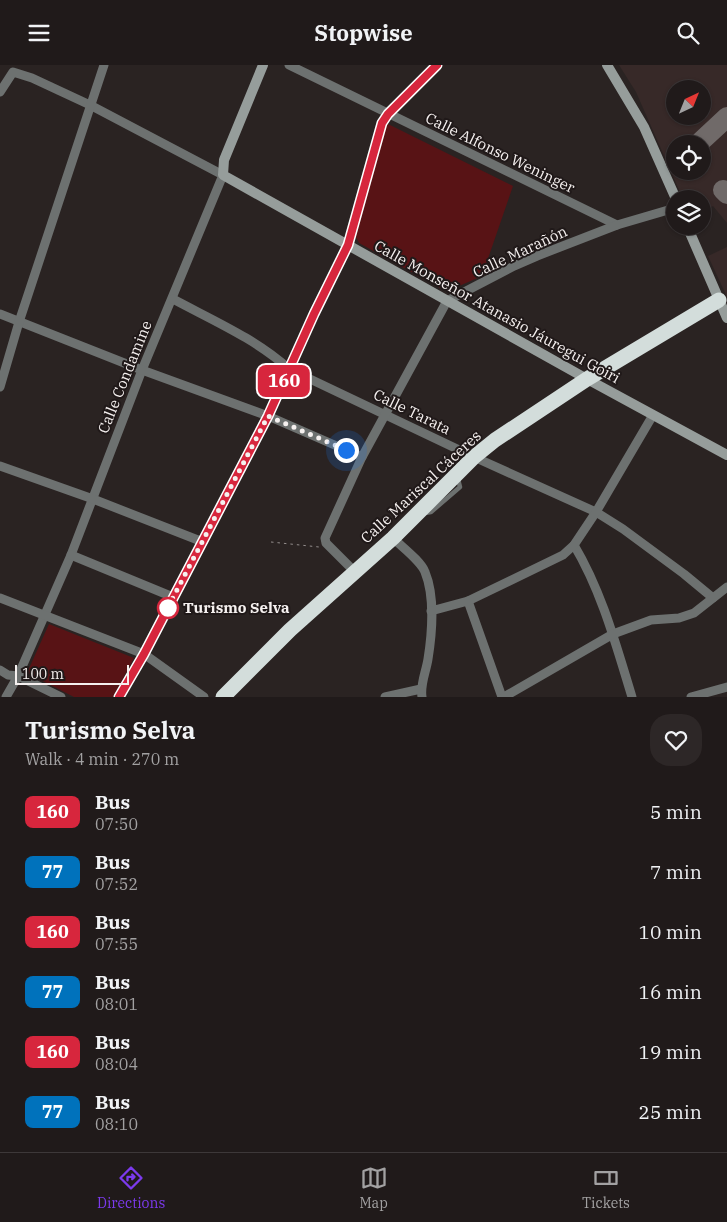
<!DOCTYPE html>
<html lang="en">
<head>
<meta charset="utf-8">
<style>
  :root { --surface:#201a1a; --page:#2d2727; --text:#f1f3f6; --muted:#a2a1a2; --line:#3d3839; --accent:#7c3aed }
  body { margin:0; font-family:"IBM Plex Serif",serif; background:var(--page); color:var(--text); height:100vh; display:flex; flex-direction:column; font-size:19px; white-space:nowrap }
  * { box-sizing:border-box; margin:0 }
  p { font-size:16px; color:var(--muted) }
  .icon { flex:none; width:28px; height:28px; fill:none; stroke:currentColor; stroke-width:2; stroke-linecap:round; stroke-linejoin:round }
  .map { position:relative; height:632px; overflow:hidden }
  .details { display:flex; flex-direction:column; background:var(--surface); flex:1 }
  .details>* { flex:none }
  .badge { padding:0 10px; border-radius:8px; font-size:18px; line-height:32px }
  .needle { width:32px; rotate:43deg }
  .buttons { position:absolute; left:666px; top:15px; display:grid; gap:10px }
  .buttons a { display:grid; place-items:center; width:45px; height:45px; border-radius:50%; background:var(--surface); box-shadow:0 1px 4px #0004,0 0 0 1px var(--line); font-size:25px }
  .scale { position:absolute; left:15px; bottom:12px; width:114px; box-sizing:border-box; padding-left:5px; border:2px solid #f5f0ef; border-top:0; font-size:14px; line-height:18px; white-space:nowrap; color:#f5f0ef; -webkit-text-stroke:4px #201919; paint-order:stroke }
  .you { position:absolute; width:25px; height:25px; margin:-12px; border:4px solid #fff; border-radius:50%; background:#1a73e8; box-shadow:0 0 0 8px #1a73e833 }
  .map>.badge { position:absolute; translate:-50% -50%; box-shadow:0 0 0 2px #fff }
  .round { display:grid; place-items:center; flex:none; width:52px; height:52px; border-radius:20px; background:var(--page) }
  .head { display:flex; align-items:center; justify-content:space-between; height:85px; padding:0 25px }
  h1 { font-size:24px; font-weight:700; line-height:38px }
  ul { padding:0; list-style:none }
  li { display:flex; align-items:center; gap:15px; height:60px; padding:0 25px }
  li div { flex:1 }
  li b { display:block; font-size:19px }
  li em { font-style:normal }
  li .badge { min-width:55px; font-weight:700; text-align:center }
  header { display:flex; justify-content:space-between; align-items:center; height:65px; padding:0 25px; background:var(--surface); font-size:22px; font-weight:700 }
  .tab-bar { display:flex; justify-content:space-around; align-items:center; height:70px; border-top:1px solid var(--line); background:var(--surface); font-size:14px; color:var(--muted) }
  .tab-bar a { display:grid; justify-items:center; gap:2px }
  .tab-bar .selected { color:var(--accent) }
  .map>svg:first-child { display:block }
</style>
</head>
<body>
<header><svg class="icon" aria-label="menu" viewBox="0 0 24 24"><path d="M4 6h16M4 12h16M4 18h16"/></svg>Stopwise<svg class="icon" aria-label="search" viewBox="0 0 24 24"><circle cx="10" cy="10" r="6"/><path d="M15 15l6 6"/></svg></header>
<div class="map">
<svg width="727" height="632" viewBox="0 0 727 632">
  <rect width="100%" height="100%" fill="#2a2322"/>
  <g fill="#372928" fill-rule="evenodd">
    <path d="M619 0H727V158L713 141 703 148 702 134H683L636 27ZM675 24H702V51H675ZM675 79H702V106H675Z"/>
    <polygon points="727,182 727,232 708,191"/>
  </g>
  <g fill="#581315">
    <polygon points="388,59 513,121 482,211 450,225 444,225 359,178 356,172 383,62"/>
    <polygon points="49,559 134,593 113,632 74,632 27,608"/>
  </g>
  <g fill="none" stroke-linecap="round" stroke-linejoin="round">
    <g stroke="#706a69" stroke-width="20">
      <polyline points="698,79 727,52"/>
      <polyline points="723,125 727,129"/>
    </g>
    <polyline stroke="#938d8c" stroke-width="1" stroke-dasharray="2.5 4" stroke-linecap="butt" points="271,477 319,482"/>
    <polyline stroke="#6d7170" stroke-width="4.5" points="425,448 431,447 460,422 458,414"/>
    <g stroke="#6d7170" stroke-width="9">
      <polyline points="289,0 617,160"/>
      <polyline points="0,27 13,7 32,13 90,40 223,110 142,305 71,490 18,611 6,632"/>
      <path d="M173 234C212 255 256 274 289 304L474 392 596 447 623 464 684 509 713 533"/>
      <polyline points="0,249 142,305 268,351 362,392"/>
      <polyline points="0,322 19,257 104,0"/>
      <polyline points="0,401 93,434 203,477"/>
      <path d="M393 473C402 482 421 496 425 507 435 531 432 569 428 594 426 607 420 619 422 632"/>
      <path d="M574 480C602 527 616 580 632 632"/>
      <polyline points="71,490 173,532"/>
      <polyline points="355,507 326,478 325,473 362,392 447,236 514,201 537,191 617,160 675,143"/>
      <polyline points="0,533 144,589 204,632"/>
      <polyline points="468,536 502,632"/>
      <polyline points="431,546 468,536 563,490 574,480 596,447 653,350"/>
      <polyline points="0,605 8,610 18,611 61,632"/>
      <polyline points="119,632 144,589 268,351 314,249 348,180 382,58 388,49 437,0"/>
      <polyline points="385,632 421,624"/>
      <polyline points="504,632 613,569 651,555 679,553 694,548 727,522"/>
      <polyline points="691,632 727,622"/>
    </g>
    <g stroke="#969d9b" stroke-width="10">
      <polyline points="263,0 224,95 223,110 587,314 727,390"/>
      <polyline points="607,0 644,62 676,134"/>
      <polyline points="687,161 727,253"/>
    </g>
    <polyline stroke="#d3dddb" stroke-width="15" points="223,632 290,565 393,473 474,392 495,375 587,314 719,235"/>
  </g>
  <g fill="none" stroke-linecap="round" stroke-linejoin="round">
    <g stroke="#fff" stroke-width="11">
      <polyline id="line" points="119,632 144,589 268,351 314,249 348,180 382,58 388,49 437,0"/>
    </g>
    <use href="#line" stroke="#d7263d" stroke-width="8"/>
    <polyline stroke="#f5f0ef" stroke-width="5" stroke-dasharray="0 9" points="168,543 166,546 268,351 346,385"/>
  </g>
  <circle fill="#fff" stroke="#d7263d" stroke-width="2.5" cx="168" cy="543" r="10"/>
  <g text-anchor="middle" stroke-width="4" stroke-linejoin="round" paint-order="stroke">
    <g font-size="15" fill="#f5f0ef" stroke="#201919">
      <text transform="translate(500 88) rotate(26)" y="5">Calle Alfonso Weninger</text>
      <text transform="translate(520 187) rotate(-25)" y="5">Calle Marañón</text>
      <text transform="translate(497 247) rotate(29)" y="5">Calle Monseñor Atanasio Jáuregui Goiri</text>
      <text transform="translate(125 312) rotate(-68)" y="5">Calle Condamine</text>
      <text transform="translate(412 347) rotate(26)" y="5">Calle Tarata</text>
      <text transform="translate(421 422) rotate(-43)" y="5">Calle Mariscal Cáceres</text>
    </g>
    <g font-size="15" font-weight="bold" fill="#f5f0ef" stroke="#201919" text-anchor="start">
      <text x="183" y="548">Turismo Selva</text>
    </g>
  </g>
</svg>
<div class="buttons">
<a><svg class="needle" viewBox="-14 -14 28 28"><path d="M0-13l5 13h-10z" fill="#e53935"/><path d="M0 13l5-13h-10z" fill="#a2a1a2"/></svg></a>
<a><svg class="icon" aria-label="locate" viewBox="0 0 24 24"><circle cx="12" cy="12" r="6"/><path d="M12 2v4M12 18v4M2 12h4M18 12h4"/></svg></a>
<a><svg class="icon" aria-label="layers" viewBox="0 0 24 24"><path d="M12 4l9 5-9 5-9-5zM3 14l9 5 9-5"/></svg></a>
</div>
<div class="scale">100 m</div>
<div class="you" style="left:346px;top:385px"></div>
<b class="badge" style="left:284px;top:316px;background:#d7263d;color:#fff">160</b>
</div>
<section class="details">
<div class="head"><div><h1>Turismo Selva</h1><p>Walk · 4 min · 270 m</p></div><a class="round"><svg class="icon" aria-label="heart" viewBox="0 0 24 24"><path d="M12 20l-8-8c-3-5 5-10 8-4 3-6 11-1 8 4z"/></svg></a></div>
<ul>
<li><span class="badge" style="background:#d7263d;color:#fff">160</span><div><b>Bus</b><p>07:50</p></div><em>5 min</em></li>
<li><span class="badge" style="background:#0072bc;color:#fff">77</span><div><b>Bus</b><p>07:52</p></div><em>7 min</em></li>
<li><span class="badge" style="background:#d7263d;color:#fff">160</span><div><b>Bus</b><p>07:55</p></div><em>10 min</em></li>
<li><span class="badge" style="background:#0072bc;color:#fff">77</span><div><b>Bus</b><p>08:01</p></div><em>16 min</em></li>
<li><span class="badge" style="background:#d7263d;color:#fff">160</span><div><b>Bus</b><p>08:04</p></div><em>19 min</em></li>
<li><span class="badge" style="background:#0072bc;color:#fff">77</span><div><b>Bus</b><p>08:10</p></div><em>25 min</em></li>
</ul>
</section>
<nav class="tab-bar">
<a class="selected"><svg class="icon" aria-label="directions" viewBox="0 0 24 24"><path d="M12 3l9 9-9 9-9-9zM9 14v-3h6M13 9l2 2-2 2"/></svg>Directions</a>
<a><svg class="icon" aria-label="map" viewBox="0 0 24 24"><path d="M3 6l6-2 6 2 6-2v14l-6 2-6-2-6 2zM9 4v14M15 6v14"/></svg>Map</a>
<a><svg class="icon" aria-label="tickets" viewBox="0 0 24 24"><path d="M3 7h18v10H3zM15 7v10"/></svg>Tickets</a>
</nav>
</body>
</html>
